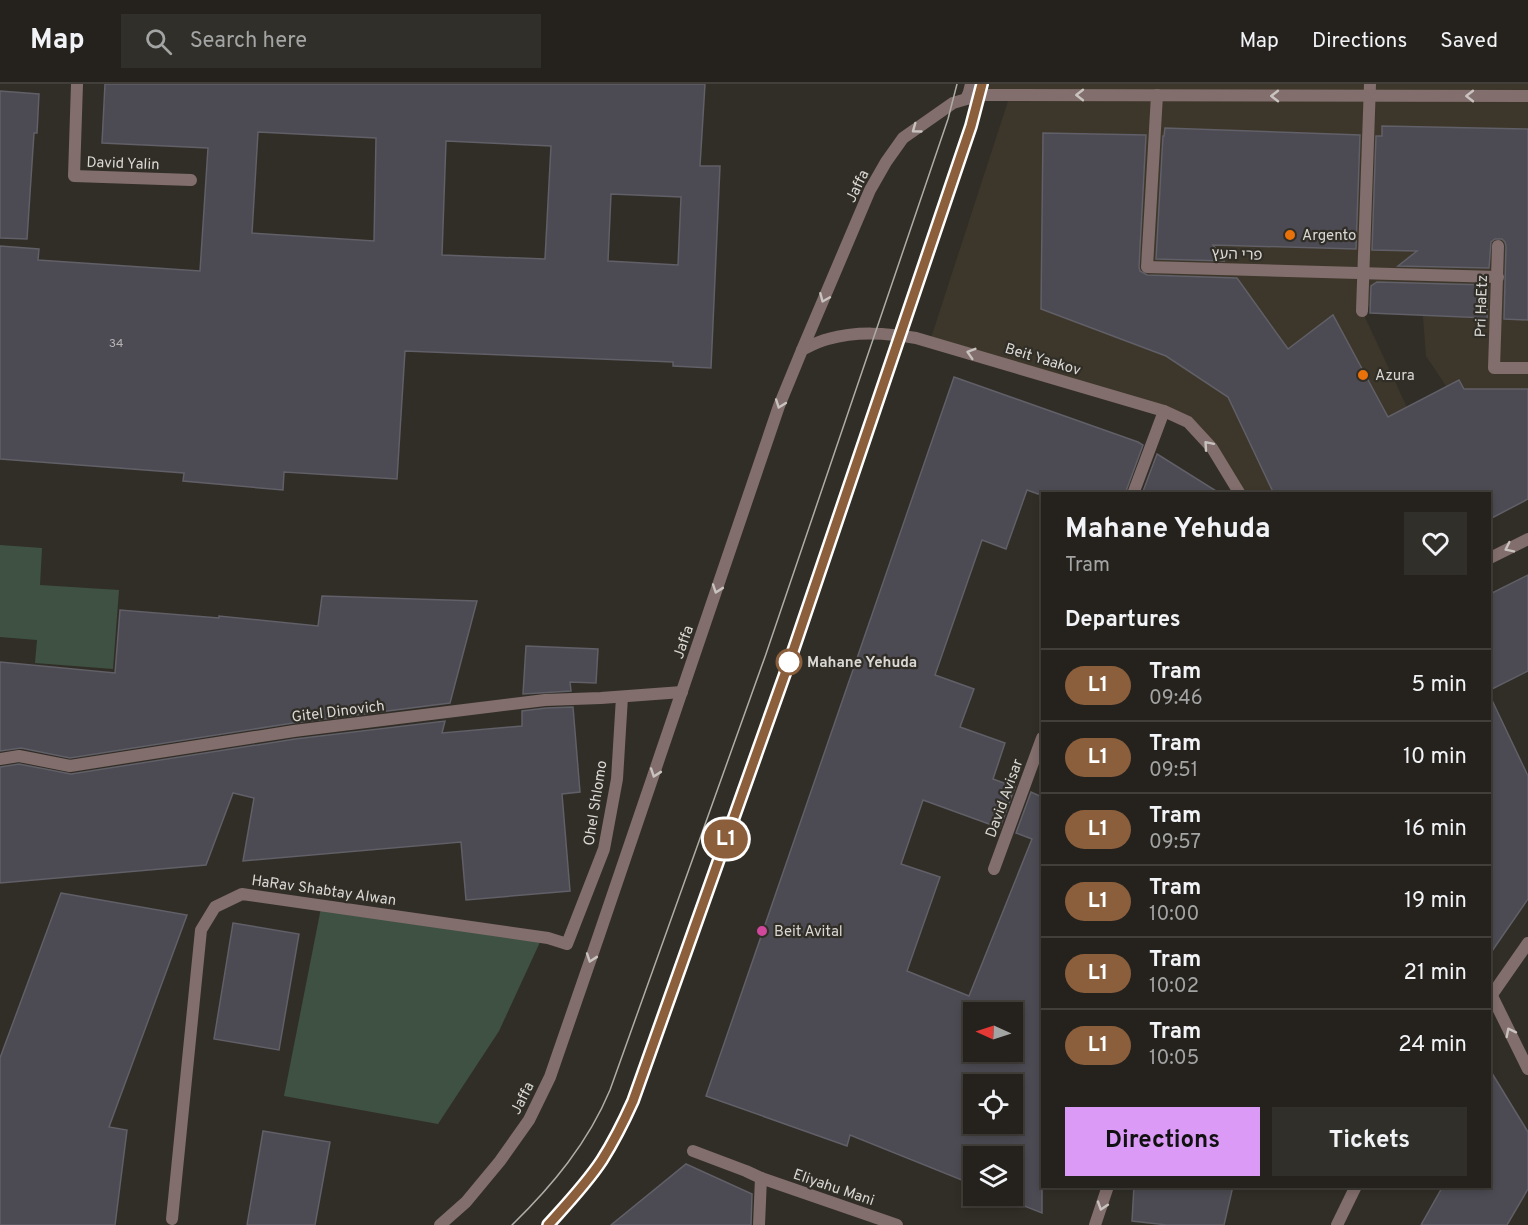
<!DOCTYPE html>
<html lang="en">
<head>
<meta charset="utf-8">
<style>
  :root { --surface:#25221d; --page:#312f2a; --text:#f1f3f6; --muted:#a3a4a4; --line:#423f3b; --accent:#da9af6 }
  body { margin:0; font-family:Overpass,"Noto Sans Hebrew",sans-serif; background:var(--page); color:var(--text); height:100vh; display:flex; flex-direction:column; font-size:22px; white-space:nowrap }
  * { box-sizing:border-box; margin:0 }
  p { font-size:20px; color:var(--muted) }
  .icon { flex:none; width:33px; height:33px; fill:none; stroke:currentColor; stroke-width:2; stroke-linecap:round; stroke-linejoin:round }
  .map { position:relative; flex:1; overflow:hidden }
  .drawer { position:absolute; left:1041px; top:408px; width:450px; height:696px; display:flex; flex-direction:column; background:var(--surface); border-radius:0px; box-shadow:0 3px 9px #0003,0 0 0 2px var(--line) }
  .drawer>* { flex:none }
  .badge { padding:0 12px; border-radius:20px; font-size:21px; line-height:39px }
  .needle { width:39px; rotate:273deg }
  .tools { position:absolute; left:963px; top:918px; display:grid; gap:12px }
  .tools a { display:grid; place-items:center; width:60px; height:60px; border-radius:0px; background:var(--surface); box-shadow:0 3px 9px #0003,0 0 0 2px var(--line); font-size:30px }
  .map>.badge { position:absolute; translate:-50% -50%; box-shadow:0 0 0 3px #fff }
  h2 { padding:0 24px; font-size:22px; line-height:54px }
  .round { display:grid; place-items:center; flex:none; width:63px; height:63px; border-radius:0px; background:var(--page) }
  .summary { display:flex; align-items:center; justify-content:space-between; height:102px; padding:0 24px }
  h1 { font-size:28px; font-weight:700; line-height:45px }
  .button { display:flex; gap:12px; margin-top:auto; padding:12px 24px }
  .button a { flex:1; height:69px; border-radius:0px; background:var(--accent); color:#111; font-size:24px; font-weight:700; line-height:69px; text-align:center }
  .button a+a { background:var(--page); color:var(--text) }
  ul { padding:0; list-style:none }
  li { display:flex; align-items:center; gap:18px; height:72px; padding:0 24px; border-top:2px solid var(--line) }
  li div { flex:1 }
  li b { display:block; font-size:22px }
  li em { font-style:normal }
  li .badge { min-width:66px; font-weight:700; text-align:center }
  header { display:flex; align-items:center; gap:36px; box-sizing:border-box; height:84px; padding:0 30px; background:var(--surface); border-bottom:2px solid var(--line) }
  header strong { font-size:28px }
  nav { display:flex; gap:33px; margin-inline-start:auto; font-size:21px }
  .search { width:420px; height:54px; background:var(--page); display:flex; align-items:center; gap:15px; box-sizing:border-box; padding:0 21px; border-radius:0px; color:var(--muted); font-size:22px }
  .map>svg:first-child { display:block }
</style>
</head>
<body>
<header>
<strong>Map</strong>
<div class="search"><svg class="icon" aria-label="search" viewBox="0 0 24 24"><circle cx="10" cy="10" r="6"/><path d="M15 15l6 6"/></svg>Search here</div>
<nav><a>Map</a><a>Directions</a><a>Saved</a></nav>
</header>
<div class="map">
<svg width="1528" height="1141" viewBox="0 0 1528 1141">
  <rect width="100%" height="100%" fill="#312e27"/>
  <polygon fill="#3d372b" points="969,0 1528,0 1528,350 1482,356 1426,272 1422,220 1362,223 1362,227 1447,409 1240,409 1188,338 930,257 1010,11 966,15"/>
  <g fill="#3f5142">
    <polygon points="0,461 42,464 40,501 119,506 113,585 35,579 37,556 0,553"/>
    <polygon points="321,824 541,856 499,947 438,1040 284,1012"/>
  </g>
  <g fill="#4c4a52" stroke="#615f67" stroke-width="1.5" fill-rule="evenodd">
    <path d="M105 0H705L700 82H720L711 284 673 282V278L405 267 397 395 284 388 283 406 183 397 184 389 0 375V162L39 165 38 176 200 187 208 64 102 59ZM258 48 376 54 374 157 252 149ZM446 57 551 62 545 175 442 171ZM611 110 681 113 678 181 608 177Z"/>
    <polygon points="0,7 39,10 37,49 34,49 27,155 0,154"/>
    <polygon points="1382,42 1528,45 1528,236 1504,235 1506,162 1505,158 1502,155 1495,155 1491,158 1489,184 1398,182 1417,167 1372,166 1376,52 1382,52"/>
    <polygon points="1165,44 1360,51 1356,165 1213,161 1224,177 1156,175 1163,52 1164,52"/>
    <polygon points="1043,49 1146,51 1139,183 1140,187 1147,191 1237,194 1288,265 1333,231 1388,333 1459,296 1464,305 1528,305 1528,415 1490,435 1490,410 1274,410 1228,313 1166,272 1041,225"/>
    <polygon points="1377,198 1488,201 1487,234 1370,229 1371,202"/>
    <path d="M954 293 1138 358 1143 361 1125 410H1038L1027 406 1006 465 982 456 935 591 974 605 960 643 1005 659 993 695 1015 703 1000 744 923 716 901 780 940 793 907 887 969 912 1032 755 1016 749 1031 708 1042 713V1129L999 1112H1012V1072H974V1101L850 1051 847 1062 706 1012ZM974 928H1012V968H974ZM974 1000H1012V1040H974Z"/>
    <polygon points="1157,370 1221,410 1142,410"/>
    <polygon points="1528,491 1528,587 1490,606 1490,510"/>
    <polygon points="322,512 477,517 450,619 293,639 70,674 21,664 0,667 0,578 115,589 120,526 219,534 219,532 318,542"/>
    <polygon points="526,562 598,565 596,599 570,598 571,607 523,610"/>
    <polygon points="1490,612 1528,692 1528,815 1490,870"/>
    <polygon points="573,623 580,708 562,710 570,807 466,816 461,758 243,777 254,714 233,709 206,781 0,799 0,683 19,680 71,690 295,655 445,637 442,649 522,642 522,627 546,624"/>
    <polygon points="61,809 187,831 109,1043 127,1046 115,1141 0,1141 0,974"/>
    <polygon points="233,839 299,850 279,966 214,955"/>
    <polygon points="1490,986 1528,1048 1528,1105 1507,1141 1421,1141 1443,1102 1490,1102"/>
    <polygon points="263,1047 330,1058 315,1141 247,1141"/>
    <polygon points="686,1080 752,1110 751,1141 611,1141"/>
    <polygon points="1134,1102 1233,1102 1224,1141 1167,1141 1132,1137"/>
  </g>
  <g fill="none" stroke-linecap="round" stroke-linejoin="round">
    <g stroke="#826e6c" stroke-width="12">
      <polyline points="77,0 74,92 191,96"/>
      <polyline points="1491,912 1528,859"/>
      <polyline points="172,1135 201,846 215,823 242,810 548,854 567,860 604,765 617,695 622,613"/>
      <polyline points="1337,1141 1356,1102"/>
    </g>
    <g stroke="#826e6c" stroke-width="12">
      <polyline points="1157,11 1147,183 1498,193"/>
      <polyline points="966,15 969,8 971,0"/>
      <polyline points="1498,162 1494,284 1528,284"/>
      <polyline points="1362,227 1370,0"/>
      <path d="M802 266C810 262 819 257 828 255 857 247 886 249 916 254L1164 327 1188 338 1212 364 1240 410"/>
      <polyline points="1133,410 1164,327"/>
      <polyline points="1490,474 1528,455"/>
      <polyline points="0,675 19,672 70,682 294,647 545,616 601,614 682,608"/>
      <polyline points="994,785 1042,654"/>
      <polyline points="1490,908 1528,985"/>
      <polyline points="693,1067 746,1087 761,1094 897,1141"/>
      <polyline points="440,1141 466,1118 500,1077 529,1036 550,993 598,854 779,322 802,266 870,106 886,78 903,54 953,19 980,11 1528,12"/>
      <polyline points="759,1141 761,1094"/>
      <polyline points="1095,1141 1108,1102"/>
    </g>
    <g stroke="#afada8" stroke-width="1.5">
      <path d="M512 1141C552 1102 588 1059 610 1006L766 570 948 35 957 0"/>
      <path d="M548 1141C567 1120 587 1099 602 1076 614 1057 625 1037 633 1017L791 573 971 42 982 0"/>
    </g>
  </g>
  <defs><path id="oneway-chevron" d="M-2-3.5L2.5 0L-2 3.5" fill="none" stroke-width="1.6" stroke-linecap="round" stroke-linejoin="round" transform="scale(1.5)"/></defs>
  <g stroke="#c8c3bf">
    <use href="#oneway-chevron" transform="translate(1080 11) rotate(-180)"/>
    <use href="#oneway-chevron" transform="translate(1275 12) rotate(-180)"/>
    <use href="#oneway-chevron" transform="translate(1470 12) rotate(-180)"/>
    <use href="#oneway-chevron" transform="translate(916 45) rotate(144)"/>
    <use href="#oneway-chevron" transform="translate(824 214) rotate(113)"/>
    <use href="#oneway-chevron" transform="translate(971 269) rotate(-163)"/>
    <use href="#oneway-chevron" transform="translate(780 320) rotate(110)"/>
    <use href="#oneway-chevron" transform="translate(1208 361) rotate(-131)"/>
    <use href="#oneway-chevron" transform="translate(1509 464) rotate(154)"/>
    <use href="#oneway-chevron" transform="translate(717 505) rotate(109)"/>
    <use href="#oneway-chevron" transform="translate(655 689) rotate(109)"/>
    <use href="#oneway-chevron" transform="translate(591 874) rotate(109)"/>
    <use href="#oneway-chevron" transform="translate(1510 948) rotate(-117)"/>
    <use href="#oneway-chevron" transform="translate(1102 1122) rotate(108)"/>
  </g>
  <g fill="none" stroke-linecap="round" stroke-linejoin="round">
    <g stroke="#fff" stroke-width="14">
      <path id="line" d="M548 1141C567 1120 587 1099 602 1076 614 1057 624 1037 633 1017L791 573 971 42 982 0"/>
    </g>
    <use href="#line" stroke="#8b5e3c" stroke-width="9"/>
  </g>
  <g fill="#e8710a" stroke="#312e27" stroke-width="2">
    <circle cx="1290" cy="151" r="6"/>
    <circle cx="1363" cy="291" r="6"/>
  </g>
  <circle fill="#fff" stroke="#8b5e3c" stroke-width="3" cx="789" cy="578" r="12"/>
  <circle fill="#d1479c" stroke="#312e27" stroke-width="2" cx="762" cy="847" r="6"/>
  <g text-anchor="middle" stroke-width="4.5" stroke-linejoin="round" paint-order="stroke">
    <g font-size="12" fill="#b6b4b4">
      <text x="116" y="263">34</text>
    </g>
    <g font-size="15" fill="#dad8d4" stroke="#312e27">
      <text transform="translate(123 79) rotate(2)" y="5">David Yalin</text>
      <text transform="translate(857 102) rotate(-64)" y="5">Jaffa</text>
      <text transform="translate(1237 170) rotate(2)" y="5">פרי העץ</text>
      <text transform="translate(1481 222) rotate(-88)" y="5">Pri HaEtz</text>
      <text transform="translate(1043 275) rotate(17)" y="5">Beit Yaakov</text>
      <text transform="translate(683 558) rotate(-71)" y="5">Jaffa</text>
      <text transform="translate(338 627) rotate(-7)" y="5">Gitel Dinovich</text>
      <text transform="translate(1004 714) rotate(-70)" y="5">David Avisar</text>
      <text transform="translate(595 719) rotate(-81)" y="5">Ohel Shlomo</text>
      <text transform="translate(324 806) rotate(8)" y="5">HaRav Shabtay Alwan</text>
      <text transform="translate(522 1014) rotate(-63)" y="5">Jaffa</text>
      <text transform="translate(834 1103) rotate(19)" y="5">Eliyahu Mani</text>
    </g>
    <g font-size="15" fill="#dad8d4" stroke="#312e27" text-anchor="start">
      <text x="1302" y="156">Argento</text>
      <text x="1375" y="296">Azura</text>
      <text x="774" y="852">Beit Avital</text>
    </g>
    <g font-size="15" font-weight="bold" fill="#dad8d4" stroke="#312e27" text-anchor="start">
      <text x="807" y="583">Mahane Yehuda</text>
    </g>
  </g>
</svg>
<div class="tools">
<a><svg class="needle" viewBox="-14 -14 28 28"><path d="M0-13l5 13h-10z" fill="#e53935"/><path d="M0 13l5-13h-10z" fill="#a3a4a4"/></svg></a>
<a><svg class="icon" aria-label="locate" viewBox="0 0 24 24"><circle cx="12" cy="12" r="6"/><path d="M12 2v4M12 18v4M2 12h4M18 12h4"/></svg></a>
<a><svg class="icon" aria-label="layers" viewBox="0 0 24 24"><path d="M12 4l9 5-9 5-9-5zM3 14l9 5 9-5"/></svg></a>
</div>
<b class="badge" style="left:726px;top:755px;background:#8b5e3c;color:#fff">L1</b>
<section class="drawer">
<div class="summary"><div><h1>Mahane Yehuda</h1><p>Tram</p></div><a class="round"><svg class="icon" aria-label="heart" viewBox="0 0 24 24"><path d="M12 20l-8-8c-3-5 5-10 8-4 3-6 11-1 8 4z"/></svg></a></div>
<h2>Departures</h2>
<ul>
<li><span class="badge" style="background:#8b5e3c;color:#fff">L1</span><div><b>Tram</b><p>09:46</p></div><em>5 min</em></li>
<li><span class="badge" style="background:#8b5e3c;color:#fff">L1</span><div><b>Tram</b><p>09:51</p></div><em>10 min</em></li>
<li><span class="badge" style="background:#8b5e3c;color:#fff">L1</span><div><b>Tram</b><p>09:57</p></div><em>16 min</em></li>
<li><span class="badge" style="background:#8b5e3c;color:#fff">L1</span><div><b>Tram</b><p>10:00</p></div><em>19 min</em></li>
<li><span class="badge" style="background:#8b5e3c;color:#fff">L1</span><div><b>Tram</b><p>10:02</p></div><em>21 min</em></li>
<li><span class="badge" style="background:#8b5e3c;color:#fff">L1</span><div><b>Tram</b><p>10:05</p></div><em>24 min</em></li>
</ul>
<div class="button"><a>Directions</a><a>Tickets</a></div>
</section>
</div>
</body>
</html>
